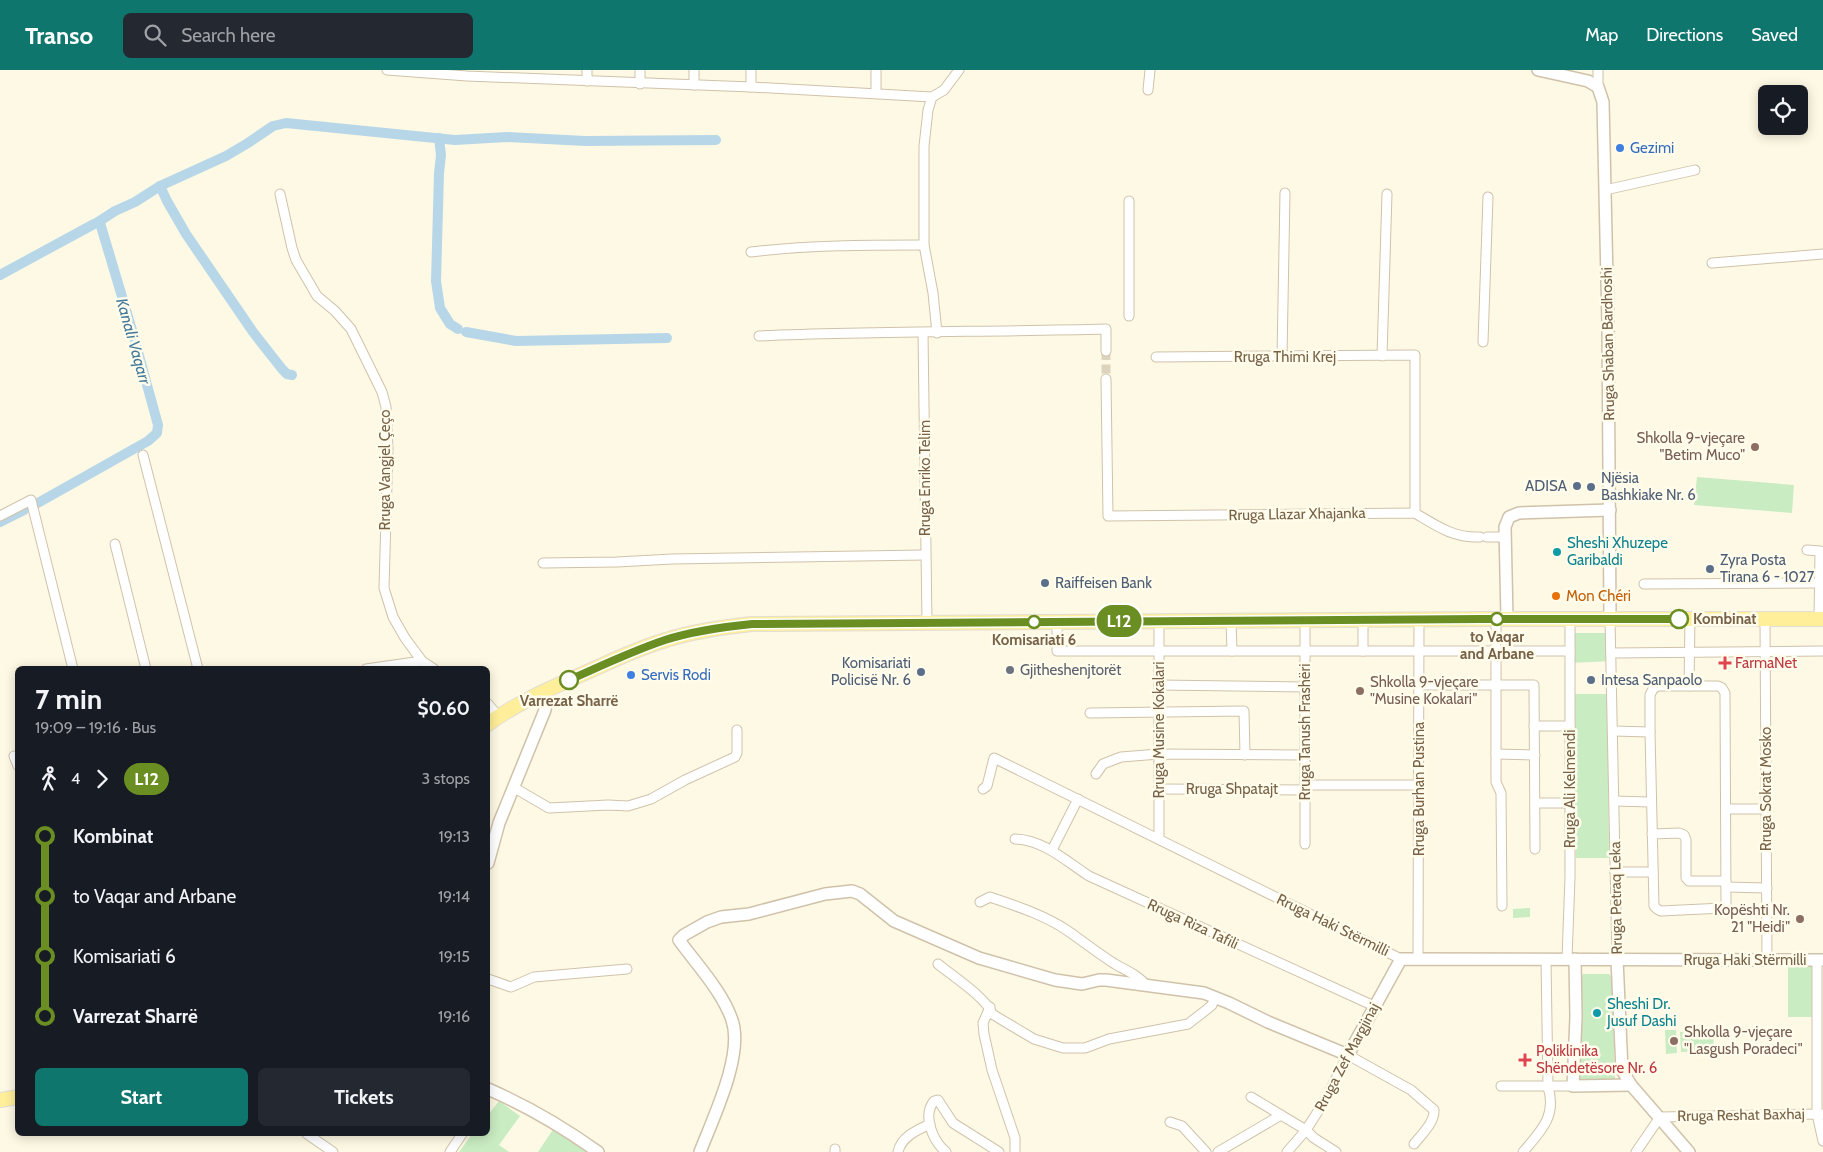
<!DOCTYPE html>
<html lang="en">
<head>
<meta charset="utf-8">
<style>
  :root { --surface:#171b24; --page:#242831; --text:#f1f3f6; --muted:#9ea1a6; --accent:#0f766e }
  body { margin:0; font-family:Cabin,sans-serif; background:var(--page); color:var(--text); height:100vh; display:flex; flex-direction:column; font-size:19px; white-space:nowrap }
  * { box-sizing:border-box; margin:0 }
  p { font-size:16px; color:var(--muted) }
  .icon { flex:none; width:28px; height:28px; fill:none; stroke:currentColor; stroke-width:2; stroke-linecap:round; stroke-linejoin:round }
  .map { position:relative; flex:1; overflow:hidden }
  .sheet { position:absolute; left:15px; top:596px; width:475px; height:470px; display:flex; flex-direction:column; background:var(--surface); border-radius:8px; box-shadow:0 2px 12px #0003 }
  .sheet>* { flex:none }
  .badge { padding:0 10px; border-radius:16px; font-size:18px; line-height:32px }
  .controls { position:absolute; left:1758px; top:15px; display:grid; gap:10px }
  .controls a { display:grid; place-items:center; width:50px; height:50px; border-radius:8px; background:var(--surface); box-shadow:0 2px 12px #0003; font-size:25px }
  .map>.badge { position:absolute; translate:-50% -50%; box-shadow:0 0 0 2px #fff }
  .legs { display:flex; align-items:center; gap:8px; height:55px; padding:0 20px; font-size:16px }
  .legs p { margin-inline-start:auto }
  .headline { display:flex; align-items:center; justify-content:space-between; height:85px; padding:0 20px }
  h1 { font-size:28px; font-weight:700; line-height:38px }
  .action { display:flex; gap:10px; margin-top:auto; padding:10px 20px }
  .action a { flex:1; height:58px; border-radius:8px; background:var(--accent); color:#fff; font-size:20px; font-weight:700; line-height:58px; text-align:center }
  .action a+a { background:var(--page); color:var(--text) }
  ul { padding:0 20px; list-style:none }
  li { display:flex; align-items:center; gap:18px; height:60px; font-size:19px }
  li i { display:grid; place-items:center; width:8px; height:100%; margin:0 6px; background:currentColor }
  li i::after { content:''; width:12px; height:12px; margin:-6px; border:4px solid; border-radius:50%; background:var(--surface) }
  li p { margin-inline-start:auto }
  li:first-child i { background:linear-gradient(#0000 50%,currentColor 0) }
  li:last-child i { background:linear-gradient(currentColor 50%,#0000 0) }
  header { display:flex; align-items:center; gap:30px; box-sizing:border-box; height:70px; padding:0 25px; background:var(--accent); color:#fff }
  header strong { font-size:24px }
  nav { display:flex; gap:28px; margin-inline-start:auto; font-size:18px }
  .search { width:350px; height:45px; background:var(--page); display:flex; align-items:center; gap:12px; box-sizing:border-box; padding:0 18px; border-radius:8px; color:var(--muted); font-size:19px }
  .map>svg:first-child { display:block }
</style>
</head>
<body>
<header>
<strong>Transo</strong>
<div class="search"><svg class="icon" aria-label="search" viewBox="0 0 24 24"><circle cx="10" cy="10" r="6"/><path d="M15 15l6 6"/></svg>Search here</div>
<nav><a>Map</a><a>Directions</a><a>Saved</a></nav>
</header>
<div class="map">
<svg width="1823" height="1082" viewBox="0 0 1823 1082">
  <rect width="100%" height="100%" fill="#fef9e4"/>
  <g fill="#caecc2">
    <polygon points="1697,407 1794,415 1792,443 1694,435"/>
    <polygon points="1570,563 1611,563 1612,591 1570,593"/>
    <polygon points="1575,624 1608,624 1609,788 1576,788"/>
    <polygon points="1530,838 1530,847 1513,848 1513,839"/>
    <rect x="1788" y="896" width="24" height="51"/>
    <polygon points="1583,904 1609,904 1612,907 1615,1010 1578,1012 1581,907"/>
    <polygon points="1665,960 1676,960 1677,983 1666,984"/>
    <polygon points="1713,961 1714,981 1681,982 1680,962"/>
    <polygon points="499,1031 520,1046 499,1075 509,1082 459,1082 472,1064 488,1064 488,1045"/>
    <polygon points="554,1058 589,1082 538,1082"/>
  </g>
  <g fill="none" stroke-linecap="round" stroke-linejoin="round">
    <g stroke="#b7d7e8" stroke-width="10">
      <polyline points="439,68 441,85 439,103 436,211 440,238 450,254 458,259"/>
      <polyline points="160,116 167,131 186,164 253,262 282,299 287,304 292,305"/>
      <polyline points="98,152 115,141 135,132 160,116 226,86 248,73 273,56 286,53 455,70 507,67 585,71 716,70"/>
      <polyline points="0,205 94,154 100,153 132,260 158,355 157,363 148,371 36,434"/>
      <polyline points="466,262 516,271 667,268"/>
      <polyline points="0,452 24,440"/>
    </g>
    <polyline stroke="#dcd4bd" stroke-width="9" stroke-dasharray="9 4.5" stroke-linecap="butt" points="1106,281 1106,309"/>
    <g stroke="#d0c2aa" stroke-width="11">
      <g id="minor">
        <polyline points="387,0 467,6 751,17 932,27"/>
        <polyline points="751,0 751,17"/>
        <polyline points="1598,0 1598,17"/>
        <polyline points="587,11 587,0"/>
        <polyline points="640,14 640,0"/>
        <polyline points="694,15 694,0"/>
        <polyline points="1148,20 1150,0"/>
        <polyline points="876,23 876,0"/>
        <polyline points="1605,120 1695,100"/>
        <polyline points="280,124 292,178 296,190 317,226 335,241 351,259 382,322 386,337 388,378 384,518 393,547 405,568 422,591 434,599"/>
        <polyline points="1129,131 1129,246"/>
        <path d="M751 182C809 175 866 175 924 175"/>
        <polyline points="1712,193 1823,184"/>
        <polyline points="923,263 927,553"/>
        <polyline points="937,263 933,223 924,175 924,76 928,40 932,27 944,20 959,0"/>
        <path d="M759 266C874 261 990 262 1106 259V281"/>
        <polyline points="1483,272 1488,127"/>
        <polyline points="1382,286 1387,124"/>
        <polyline points="1156,287 1415,285 1415,443"/>
        <polyline points="1282,287 1285,123"/>
        <path d="M1106 309 1108 446 1415 443C1437 456 1453 468 1480 467"/>
        <polyline points="143,385 198,599"/>
        <polyline points="0,446 31,430 73,599"/>
        <polyline points="1487,467 1505,467"/>
        <polyline points="115,474 146,599"/>
        <polyline points="1807,480 1820,481 1819,549"/>
        <polyline points="543,493 617,492 672,489 925,485"/>
        <polyline points="1644,514 1823,513"/>
        <polyline points="1496,549 1496,712 1501,723 1502,836"/>
        <polyline points="1610,549 1617,889"/>
        <polyline points="1765,549 1767,890"/>
        <polyline points="1305,550 1305,774"/>
        <polyline points="1231,551 1232,581"/>
        <polyline points="1057,552 1057,581 1570,581"/>
        <polyline points="1363,581 1363,550"/>
        <polyline points="1612,583 1823,581"/>
        <polyline points="366,599 422,591"/>
        <polyline points="1159,615 1305,617"/>
        <polyline points="1418,615 1534,615 1535,779"/>
        <polygon points="1658,616 1718,616 1722,618 1725,623 1726,834 1723,838 1661,841 1657,839 1654,836 1650,662 1650,625 1653,619"/>
        <polyline points="1689,616 1690,549"/>
        <polyline points="488,634 498,646"/>
        <polyline points="1090,643 1244,641 1245,685"/>
        <polyline points="1534,656 1570,656"/>
        <polyline points="1613,661 1650,662"/>
        <polyline points="1496,684 1535,685"/>
        <polyline points="14,686 18,696"/>
        <polyline points="1096,704 1103,694 1121,687 1159,684 1305,685"/>
        <polyline points="1305,715 1418,715"/>
        <polyline points="513,717 549,738 608,735 628,736 651,729 685,710 735,687 737,683 737,660"/>
        <polyline points="983,719 987,716 994,688 1401,889"/>
        <polyline points="1159,719 1305,720"/>
        <polyline points="1614,731 1651,732"/>
        <polyline points="1535,733 1570,733"/>
        <polyline points="1726,739 1766,739"/>
        <polyline points="1652,764 1679,763 1684,765 1686,770 1686,808 1689,811 1726,811"/>
        <path d="M1015 769C1044 770 1066 791 1089 806L1374 936"/>
        <polyline points="1159,769 1159,551"/>
        <polyline points="1052,780 1078,729"/>
        <polyline points="1615,802 1653,802"/>
        <polyline points="1726,817 1767,818"/>
        <path d="M980 832 990 827C1016 836 1045 845 1068 861 1084 872 1099 884 1115 894 1127 901 1138 905 1147 916"/>
        <polyline points="1418,889 1419,550"/>
        <polyline points="1567,889 1570,807 1570,549"/>
        <polyline points="1817,890 1817,1044 1823,1071"/>
        <path d="M938 894C951 905 988 929 992 944L1034 969 1063 978H1085L1109 969 1188 954 1206 940 1212 935 1215 927"/>
        <polyline points="488,909 511,917 534,907 627,899"/>
        <polyline points="990,937 983,953 984,964 992,1000 1015,1068 1015,1082"/>
        <polyline points="1501,1016 1573,1016"/>
        <polyline points="1251,1027 1306,1060 1314,1068 1336,1082"/>
        <polyline points="1170,1052 1182,1056 1206,1082"/>
        <polyline points="307,1064 333,1082"/>
        <polyline points="835,1079 835,1082"/>
        <polyline points="450,1082 462,1064"/>
        <path d="M898 1082C901 1067 917 1060 930 1054"/>
        <path d="M946 1082C933 1071 922 1046 934 1031L938 1030 953 1053 999 1082"/>
        <polyline points="1218,1082 1281,1045"/>
        <path d="M1287 1082 1306 1060 1324 1032 1348 985 1411 1020 1434 1040C1435 1052 1421 1065 1414 1074"/>
        <path d="M1523 1082C1541 1061 1557 1046 1548 1017L1546 889"/>
        <polyline points="1636,1082 1660,1047 1823,1044"/>
      </g>
    </g>
    <g stroke="#d0c2aa" stroke-width="14">
      <g id="tertiary">
        <polyline points="1538,0 1588,11 1598,17 1603,32 1608,254 1610,549"/>
        <polyline points="1507,549 1505,457 1509,447 1519,443 1610,440"/>
        <polyline points="488,793 499,753 545,640 548,619"/>
        <polyline points="1575,889 1576,947 1573,1016 1631,1015"/>
        <polyline points="1617,889 1622,1000 1631,1015 1689,1082"/>
        <path d="M488 1019C527 1036 563 1057 598 1082"/>
        <path d="M700 1082C713 1048 744 985 732 950 722 921 697 895 679 870L684 865 707 852 721 847 749 844 825 824 852 821 860 824 894 851 979 888 1055 910 1082 914 1099 910H1106L1204 923 1229 933 1268 952 1348 985 1401 889 1823 890"/>
      </g>
    </g>
    <g stroke="#e1ddd7" stroke-width="16">
      <g id="primary">
        <path d="M488 654C518 632 551 618 585 603 612 591 638 578 666 570 694 561 723 557 752 554L1482 549H1823"/>
        <polyline points="0,1030 18,1027"/>
      </g>
    </g>
    <use href="#minor" stroke="#fff" stroke-width="9"/>
    <use href="#tertiary" stroke="#fff" stroke-width="11"/>
    <use href="#primary" stroke="#ffef9a" stroke-width="14"/>
  </g>
  <g fill="none" stroke-linecap="round" stroke-linejoin="round">
    <g stroke="#fff" stroke-width="11">
      <path id="line-1" d="M569 610C601 596 632 581 665 570 693 561 722 557 752 554L1482 549H1679"/>
    </g>
    <use href="#line-1" stroke="#6b8e23" stroke-width="8"/>
  </g>
  <g fill="#3f7fe0" stroke="#fffcec" stroke-width="2">
    <circle cx="1620" cy="78" r="5"/>
    <circle cx="631" cy="605" r="5"/>
  </g>
  <g fill="#8d6e63" stroke="#fffcec" stroke-width="2">
    <circle cx="1755" cy="377" r="5"/>
    <circle cx="1360" cy="621" r="5"/>
    <circle cx="1800" cy="849" r="5"/>
    <circle cx="1674" cy="971" r="5"/>
  </g>
  <g fill="#5c6f8a" stroke="#fffcec" stroke-width="2">
    <circle cx="1577" cy="416" r="5"/>
    <circle cx="1591" cy="417" r="5"/>
    <circle cx="1710" cy="499" r="5"/>
    <circle cx="1045" cy="513" r="5"/>
    <circle cx="921" cy="602" r="5"/>
    <circle cx="1591" cy="610" r="5"/>
  </g>
  <g fill="#0f9aa8" stroke="#fffcec" stroke-width="2">
    <circle cx="1557" cy="482" r="5"/>
    <circle cx="1597" cy="943" r="5"/>
  </g>
  <circle fill="#e8710a" stroke="#fffcec" stroke-width="2" cx="1556" cy="526" r="5"/>
  <g fill="#fff" stroke="#6b8e23" stroke-width="2.5">
    <circle cx="1497" cy="549" r="6"/>
    <circle cx="1679" cy="549" r="9"/>
    <circle cx="1034" cy="552" r="6"/>
    <circle cx="569" cy="610" r="9"/>
  </g>
  <g fill="#e0444e" stroke="#fffcec" stroke-width="2">
    <path d="M1722.5 585.5h5v5h5v5h-5v5h-5v-5h-5v-5h5z"/>
    <path d="M1522.5 982.5h5v5h5v5h-5v5h-5v-5h-5v-5h5z"/>
  </g>
  <circle fill="#6b7280" stroke="#fffcec" stroke-width="2" cx="1010" cy="600" r="5"/>
  <g text-anchor="middle" stroke-width="5" stroke-linejoin="round" paint-order="stroke">
    <g font-size="15" fill="#366cbe" stroke="#fffcec" text-anchor="start">
      <text x="1630" y="83">Gezimi</text>
      <text x="641" y="610">Servis Rodi</text>
    </g>
    <g font-size="15" fill="#786348" stroke="#fffcec">
      <text transform="translate(1608 274) rotate(-91)" y="5">Rruga Shaban Bardhoshi</text>
      <text x="1285" y="292">Rruga Thimi Krej</text>
      <text transform="translate(385 400) rotate(-90)" y="5">Rruga Vangjel Çeço</text>
      <text transform="translate(925 408) rotate(-90)" y="5">Rruga Enriko Telim</text>
      <text transform="translate(1297 444) rotate(-1)" y="5">Rruga Llazar Xhajanka</text>
      <text transform="translate(1159 660) rotate(-90)" y="5">Rruga Musine Kokalari</text>
      <text transform="translate(1305 662) rotate(-90)" y="5">Rruga Tanush Frashëri</text>
      <text x="1232" y="724">Rruga Shpatajt</text>
      <text transform="translate(1419 719) rotate(-90)" y="5">Rruga Burhan Pustina</text>
      <text transform="translate(1570 719) rotate(-90)" y="5">Rruga Ali Kelmendi</text>
      <text transform="translate(1766 719) rotate(-90)" y="5">Rruga Sokrat Mosko</text>
      <text transform="translate(1616 828) rotate(-91)" y="5">Rruga Petraq Leka</text>
      <text transform="translate(1193 854) rotate(25)" y="5">Rruga Riza Tafili</text>
      <text transform="translate(1333 855) rotate(26)" y="5">Rruga Haki Stërmilli</text>
      <text x="1745" y="895">Rruga Haki Stërmilli</text>
      <text transform="translate(1347 987) rotate(-62)" y="5">Rruga Zef Margjinaj</text>
      <text transform="translate(1741 1045) rotate(-1)" y="5">Rruga Reshat Baxhaj</text>
    </g>
    <g font-size="15" fill="#785e54" stroke="#fffcec" text-anchor="end">
      <text x="1745" y="373">Shkolla 9-vjeçare<tspan x="1745" dy="17">"Betim Muco"</tspan></text>
      <text x="1370" y="617" text-anchor="start">Shkolla 9-vjeçare<tspan x="1370" dy="17">"Musine Kokalari"</tspan></text>
      <text x="1790" y="845">Kopështi Nr.<tspan x="1790" dy="17">21 "Heidi"</tspan></text>
      <text x="1684" y="967" text-anchor="start">Shkolla 9-vjeçare<tspan x="1684" dy="17">"Lasgush Poradeci"</tspan></text>
    </g>
    <g font-size="15" fill="#4e5e75" stroke="#fffcec" text-anchor="start">
      <text x="1601" y="413">Njësia<tspan x="1601" dy="17">Bashkiake Nr. 6</tspan></text>
      <text x="1567" y="421" text-anchor="end">ADISA</text>
      <text x="1720" y="495">Zyra Posta<tspan x="1720" dy="17">Tirana 6 - 1027</tspan></text>
      <text x="1055" y="518">Raiffeisen Bank</text>
      <text x="911" y="598" text-anchor="end">Komisariati<tspan x="911" dy="17">Policisë Nr. 6</tspan></text>
      <text x="1601" y="615">Intesa Sanpaolo</text>
    </g>
    <g font-size="15" fill="#0d838f" stroke="#fffcec" text-anchor="start">
      <text x="1567" y="478">Sheshi Xhuzepe<tspan x="1567" dy="17">Garibaldi</tspan></text>
      <text x="1607" y="939">Sheshi Dr.<tspan x="1607" dy="17">Jusuf Dashi</tspan></text>
    </g>
    <g font-size="15" fill="#c56008" stroke="#fffcec" text-anchor="start">
      <text x="1566" y="531">Mon Chéri</text>
    </g>
    <g font-size="15" font-weight="bold" fill="#786348" stroke="#fffcec">
      <text x="1693" y="554" text-anchor="start">Kombinat</text>
      <text x="1497" y="572">to Vaqar<tspan x="1497" dy="17">and Arbane</tspan></text>
      <text x="1034" y="575">Komisariati 6</text>
      <text x="569" y="636">Varrezat Sharrë</text>
    </g>
    <g font-size="15" fill="#be3a42" stroke="#fffcec" text-anchor="start">
      <text x="1735" y="598">FarmaNet</text>
      <text x="1536" y="986">Poliklinika<tspan x="1536" dy="17">Shëndetësore Nr. 6</tspan></text>
    </g>
    <g font-size="15" fill="#5b616d" stroke="#fffcec" text-anchor="start">
      <text x="1020" y="605">Gjitheshenjtorët</text>
    </g>
    <g font-size="16" font-style="italic" fill="#457a9b" stroke="#fffcec">
      <text transform="translate(134 271) rotate(74)" y="6">Kanali Vaqarr</text>
    </g>
  </g>
</svg>
<div class="controls">
<a><svg class="icon" aria-label="locate" viewBox="0 0 24 24"><circle cx="12" cy="12" r="6"/><path d="M12 2v4M12 18v4M2 12h4M18 12h4"/></svg></a>
</div>
<b class="badge" style="left:1119px;top:551px;background:#6b8e23;color:#fff">L12</b>
<section class="sheet">
<div class="headline"><div><h1>7 min</h1><p>19:09 – 19:16 · Bus</p></div><b>$0.60</b></div>
<div class="legs"><svg class="icon" aria-label="walk" viewBox="0 0 24 24"><circle cx="13" cy="4" r="2"/><path d="M13 8l-2 6 4 7M11 14l-3 7M7 12l3-4h3l4 4"/></svg>4<svg class="icon" aria-label="forward" viewBox="0 0 24 24"><path d="M9 5l7 7-7 7"/></svg><b class="badge" style="background:#6b8e23;color:#fff">L12</b><p>3 stops</p></div>
<ul>
<li><i style="color:#6b8e23"></i><b>Kombinat</b><p>19:13</p></li>
<li><i style="color:#6b8e23"></i><span>to Vaqar and Arbane</span><p>19:14</p></li>
<li><i style="color:#6b8e23"></i><span>Komisariati 6</span><p>19:15</p></li>
<li><i style="color:#6b8e23"></i><b>Varrezat Sharrë</b><p>19:16</p></li>
</ul>
<div class="action"><a>Start</a><a>Tickets</a></div>
</section>
</div>
</body>
</html>
